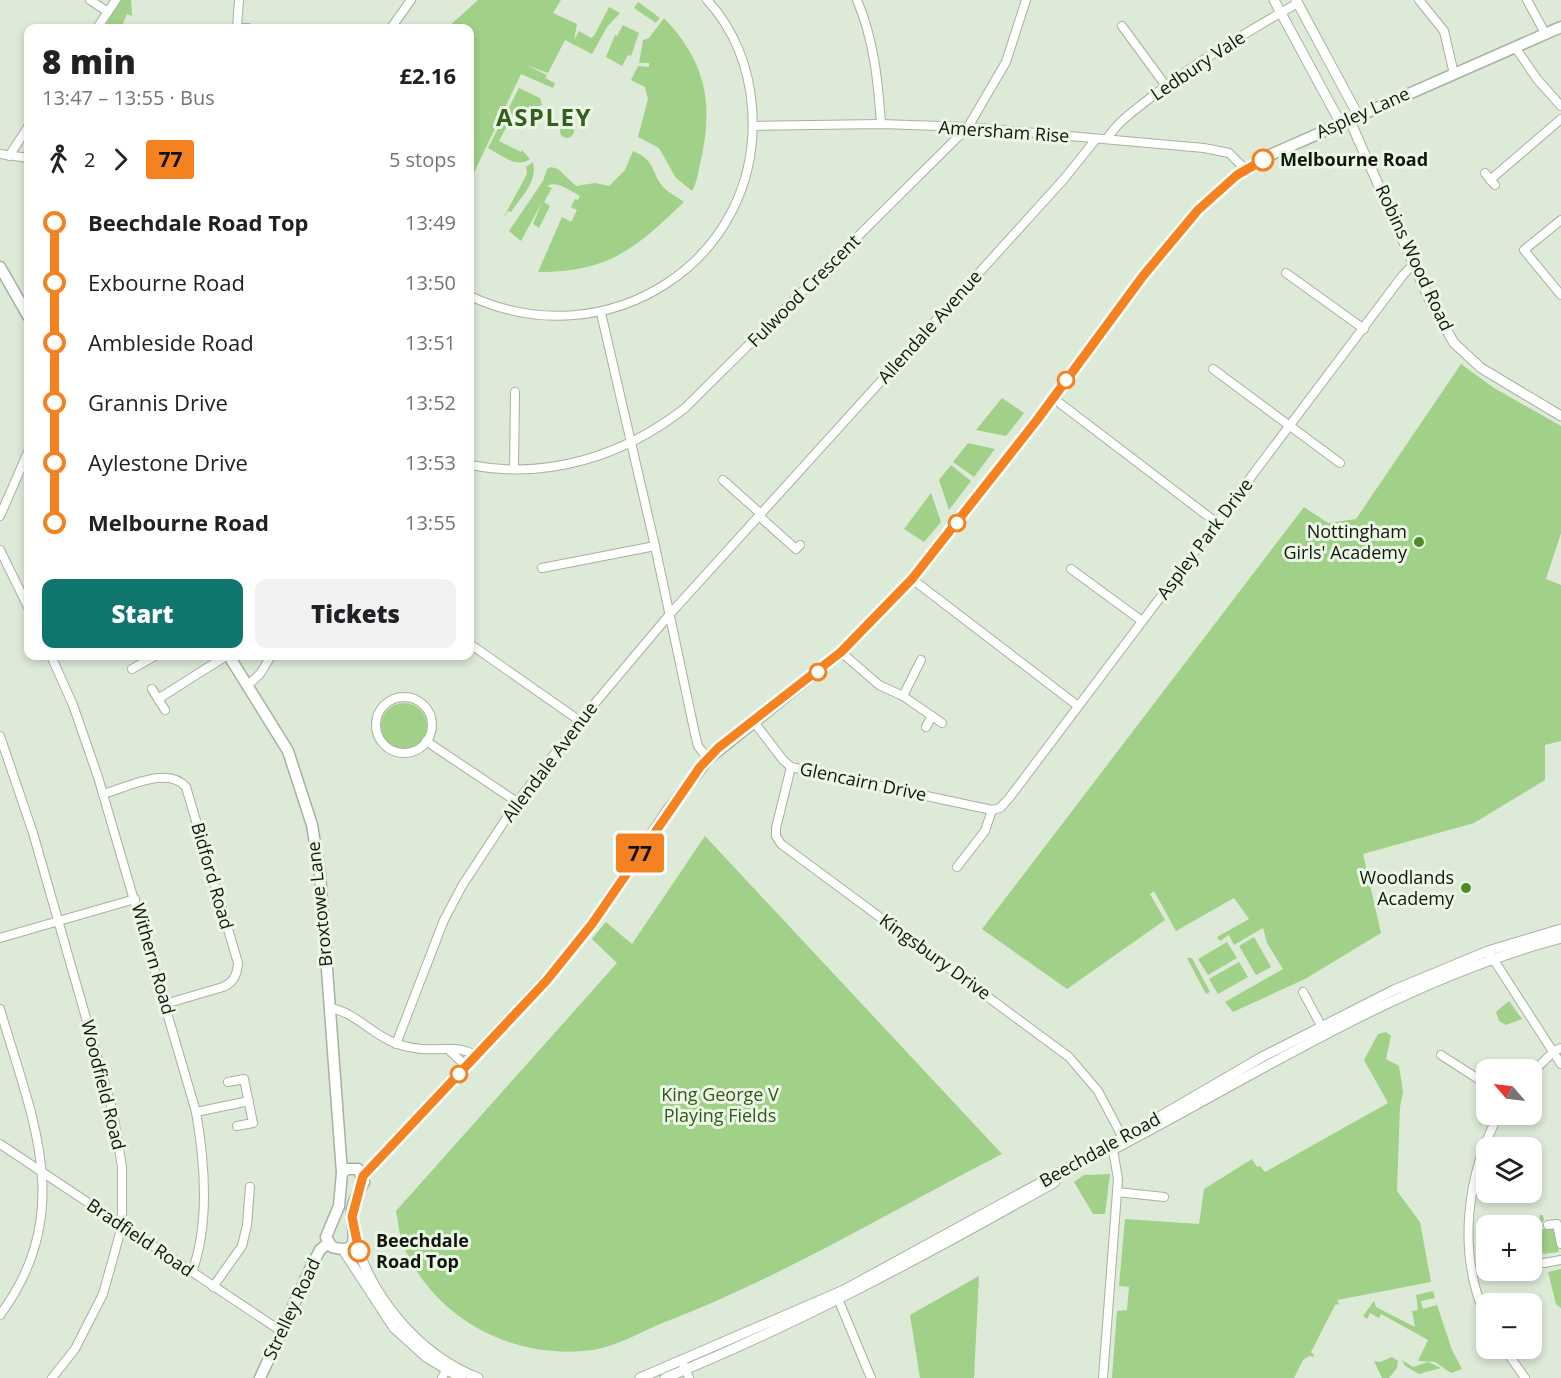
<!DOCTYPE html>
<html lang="en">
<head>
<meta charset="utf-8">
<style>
  :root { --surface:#fff; --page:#f2f2f2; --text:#202124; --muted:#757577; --accent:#0f766e }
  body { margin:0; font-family:"Open Sans",sans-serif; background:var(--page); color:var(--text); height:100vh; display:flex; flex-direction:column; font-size:22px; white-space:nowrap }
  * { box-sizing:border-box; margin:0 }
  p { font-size:20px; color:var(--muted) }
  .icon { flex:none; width:33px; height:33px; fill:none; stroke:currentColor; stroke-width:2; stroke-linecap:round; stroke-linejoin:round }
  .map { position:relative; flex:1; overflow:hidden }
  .sheet { position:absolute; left:24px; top:24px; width:450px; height:636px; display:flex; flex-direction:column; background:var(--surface); border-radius:12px; box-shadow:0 3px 9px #0003 }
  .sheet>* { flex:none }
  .badge { padding:0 12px; border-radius:4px; font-size:21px; line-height:39px }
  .needle { width:39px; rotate:298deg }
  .tools { position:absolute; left:1476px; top:1059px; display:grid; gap:12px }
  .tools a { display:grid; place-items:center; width:66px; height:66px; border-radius:12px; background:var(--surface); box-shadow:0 3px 9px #0003; font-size:30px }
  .map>.badge { position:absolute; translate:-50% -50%; box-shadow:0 0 0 3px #fff }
  .legs { display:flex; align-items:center; gap:9px; height:66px; padding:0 18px; font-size:20px }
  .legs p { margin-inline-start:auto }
  .head { display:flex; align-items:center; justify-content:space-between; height:102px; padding:0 18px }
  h1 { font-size:33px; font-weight:800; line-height:45px }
  .button { display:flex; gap:12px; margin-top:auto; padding:12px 18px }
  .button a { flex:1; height:69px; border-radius:12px; background:var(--accent); color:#fff; font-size:24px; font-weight:800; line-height:69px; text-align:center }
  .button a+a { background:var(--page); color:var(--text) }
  ul { padding:0 18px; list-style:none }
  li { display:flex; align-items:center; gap:21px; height:60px; font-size:22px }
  li i { display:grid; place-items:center; width:9px; height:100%; margin:0 8px; background:currentColor }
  li i::after { content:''; width:15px; height:15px; margin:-8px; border:4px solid; border-radius:50%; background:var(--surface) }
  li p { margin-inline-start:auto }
  li:first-child i { background:linear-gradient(#0000 50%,currentColor 0) }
  li:last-child i { background:linear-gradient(currentColor 50%,#0000 0) }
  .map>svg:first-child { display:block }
</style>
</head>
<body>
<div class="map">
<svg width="1561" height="1378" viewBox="0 0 1561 1378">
  <rect width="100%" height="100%" fill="#ddead7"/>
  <g fill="#a1d088">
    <polygon points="122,0 131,0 132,16 127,14 121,28 102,28"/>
    <polygon points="478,0 561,0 553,13 577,24 574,40 579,31 591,38 594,36 609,7 620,13 607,27 592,54 565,40 548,73 526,65 547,75 545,78 555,83 553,88 521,74 470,181 470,28 447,28"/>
    <polygon points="638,2 660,18 656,23 634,8"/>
    <path d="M664 18C703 59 714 99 702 155 699 166 698 181 692 191L676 178 659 148 638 137 648 99 645 87 631 80 638 66 649 67V63H639L643 40 649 38Z"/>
    <polygon points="623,25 639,33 631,56 628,55 622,66 606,57 615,35 617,36"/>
    <path d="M519 88 540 98 542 105 536 107 533 114 517 107 499 141 521 152 522 150 530 159C517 169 501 155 488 148Z"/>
    <circle cx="567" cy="131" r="7"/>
    <path d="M633 151C657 161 650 172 664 188 670 194 678 197 684 202 635 249 609 272 538 272L562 217 571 222 577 210 571 207 575 199 578 200 580 196C570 191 557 180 547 186L552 188 544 202 550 206 539 228 533 224 542 202 521 241 509 231 543 181 547 169 551 167 558 169 576 186 595 183 609 186 625 170Z"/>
    <path d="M533 162C538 181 521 197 511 212L508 211 502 220 527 174 526 167Z"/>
    <polygon points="1461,364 1494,388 1561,426 1561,533 1546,579 1561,585 1561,741 1545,745 1545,780 1474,823 1363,854 1381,933 1305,979 1233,1012 1225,1002 1283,969 1267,943 1263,928 1234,945 1229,935 1220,941 1217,937 1249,919 1234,898 1176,931 1154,891 1150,894 1165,920 1067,989 982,929 1304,507 1328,523 1356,519"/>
    <polygon points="1002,398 1024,413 1006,436 976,430"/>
    <polygon points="968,443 995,449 974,477 953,462"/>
    <polygon points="951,465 971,481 949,510 939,480"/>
    <polygon points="931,493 941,522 924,542 904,529"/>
    <circle cx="404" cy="726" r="23"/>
    <path d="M705 836 1002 1154C891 1211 782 1277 665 1322 643 1331 617 1346 593 1350 514 1361 432 1319 402 1242 399 1233 398 1221 396 1211L617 963 592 939 606 922 632 944Z"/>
    <polygon points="1254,937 1271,967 1256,975 1239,946"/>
    <polygon points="1227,942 1237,958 1208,975 1198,959"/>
    <polygon points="1187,958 1192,958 1210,992 1206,994"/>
    <polygon points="1239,962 1248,977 1218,994 1209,979"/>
    <polygon points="1509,1001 1522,1019 1506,1025 1499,1021 1496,1012"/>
    <polygon points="1386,1032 1391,1036 1386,1059 1399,1066 1403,1092 1400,1107 1397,1191 1420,1222 1431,1282 1337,1300 1339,1304 1335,1305 1311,1352 1314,1355 1313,1357 1309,1356 1303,1360 1294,1378 1112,1378 1117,1311 1127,1310 1129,1287 1119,1286 1125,1219 1199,1224 1204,1189 1252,1159 1257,1167 1260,1166 1265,1172 1388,1103 1364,1060 1378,1034"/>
    <polygon points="1110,1174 1105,1214 1093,1214 1074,1182 1084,1175"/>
    <polygon points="1540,1215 1543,1215 1544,1221 1540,1223 1540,1229 1554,1228 1555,1230 1559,1252 1543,1254 1537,1229"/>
    <polygon points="1561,1269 1561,1308 1556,1304 1548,1272"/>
    <polygon points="979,1276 974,1378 920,1378 910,1315"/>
    <polygon points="1433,1291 1435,1298 1421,1301 1423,1309 1437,1305 1452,1350 1462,1369 1451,1373 1435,1362 1418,1361 1428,1340 1381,1314 1379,1318 1370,1313 1367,1319 1363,1316 1374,1301 1376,1307 1415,1327 1412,1311 1418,1310 1416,1295"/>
    <polygon points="1392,1357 1398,1361 1397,1368 1389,1378 1382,1378 1374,1361 1380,1362"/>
    <polygon points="1402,1360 1413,1367 1428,1362 1441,1368 1419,1374 1405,1366"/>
  </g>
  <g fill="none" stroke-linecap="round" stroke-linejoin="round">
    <g stroke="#a6b2a0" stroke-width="10">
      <g id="minor">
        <polyline points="90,0 108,12"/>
        <path d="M857 0C874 40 878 81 881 124"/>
        <polyline points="1419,0 1444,31 1454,74"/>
        <polyline points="1527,0 1545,33"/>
        <polyline points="1122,26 1166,86"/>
        <polyline points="97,28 116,0"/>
        <polyline points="237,28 239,0"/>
        <polyline points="237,28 248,28"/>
        <polyline points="391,28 411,0"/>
        <polyline points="1515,47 1537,79 1561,106"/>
        <polyline points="753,126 881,124 968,127 1204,148 1229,153 1246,170"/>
        <path d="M1107 139C1117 122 1134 111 1150 98 1196 62 1246 32 1298 3"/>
        <polyline points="0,154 28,158"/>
        <polyline points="9,156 28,127"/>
        <polyline points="1485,173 1495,185"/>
        <polyline points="1490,180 1561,119"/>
        <polyline points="1561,220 1524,250 1561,295"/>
        <polyline points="1286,273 1364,329"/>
        <path d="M470 296C607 360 764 261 752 107 749 67 734 29 707 0"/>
        <polyline points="601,313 655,546 695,734 698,746 708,759"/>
        <polyline points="1213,369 1340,463"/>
        <polyline points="1053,398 1217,523"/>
        <path d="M470 465C547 480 624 456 685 408L968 127 1006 62 1026 0"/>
        <polyline points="514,469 515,392"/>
        <polyline points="723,480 761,514"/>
        <polyline points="0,516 28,452"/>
        <polyline points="759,516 796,549 800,545"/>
        <polyline points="0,550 28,607"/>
        <polyline points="542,568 655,546"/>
        <polyline points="1071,569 1142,621"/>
        <polyline points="912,579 1078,706"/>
        <polyline points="470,644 580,721"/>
        <polyline points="841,652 879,685 903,696 942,723"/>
        <path d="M51 656 73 705 98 777 196 1112C205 1163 210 1223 192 1272"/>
        <polyline points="132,669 155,656"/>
        <polyline points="248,685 260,674 271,656"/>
        <polyline points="152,689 165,710"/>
        <polyline points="903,696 921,660"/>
        <circle cx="404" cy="725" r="28"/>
        <polyline points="158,699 226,656"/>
        <polyline points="754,722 783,760 791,767 992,810"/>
        <polyline points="926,727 932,716"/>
        <polyline points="0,736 33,833 113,1112 122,1167 122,1226 103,1294 75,1349 52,1378"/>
        <polyline points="426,741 517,802"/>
        <polyline points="791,767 776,828 776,836 781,844 1069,1057 1098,1091 1125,1142"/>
        <path d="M103 794C126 788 168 765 186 787L238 963C237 975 234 982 223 987L165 1004"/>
        <polyline points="992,810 1000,808 1010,797 1403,275 1411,267 1416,267"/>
        <polyline points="957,867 985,831 992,810"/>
        <polyline points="0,938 135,899"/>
        <polyline points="1488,951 1561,1064"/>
        <polyline points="1303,992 1324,1031"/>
        <path d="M330 1008C355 1012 371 1034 395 1043 415 1051 434 1049 455 1049 462 1049 470 1053 478 1055"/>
        <path d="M0 1009C32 1119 77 1211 0 1315"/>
        <polyline points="396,1044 444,920 462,886 517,802 580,721 670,614 1064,179 1096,139"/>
        <polyline points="449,1050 466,1066"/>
        <polyline points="1441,1055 1486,1084"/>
        <polyline points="1532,1073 1554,1051 1561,1048"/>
        <polyline points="228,1082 244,1079 253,1123 237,1126"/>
        <polyline points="196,1112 249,1101"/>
        <polyline points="0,1144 281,1331"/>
        <polyline points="1117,1192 1164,1197"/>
        <polyline points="1548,1225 1557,1224 1561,1244"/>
        <polyline points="1544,1263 1561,1260"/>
        <polyline points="213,1287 242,1246 247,1225 250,1187"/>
        <polyline points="836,1294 871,1378"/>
        <path d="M1486 1318C1457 1253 1466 1176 1499 1114"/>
        <polyline points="1504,1348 1525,1378"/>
        <polyline points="682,1361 689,1378"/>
        <polyline points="442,1378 449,1365"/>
        <polyline points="1103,1378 1118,1179 1112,1144"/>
      </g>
    </g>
    <g stroke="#a6b2a0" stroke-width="11">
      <g id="tertiary">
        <polyline points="1274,0 1341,124"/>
        <polyline points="1296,0 1359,117"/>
        <polyline points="1350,121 1430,301 1454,343 1481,368 1561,416"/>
        <path d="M1112 1150C1258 1074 1399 981 1561 938"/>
        <path d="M355 1240C373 1300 420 1355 478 1378"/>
        <polyline points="343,1250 394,1328 426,1357 461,1378"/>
        <polyline points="640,1378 844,1290 1135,1131 1262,1057 1394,990 1488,951 1561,929"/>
        <path d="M665 1378C800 1323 928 1254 1055 1182"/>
      </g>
    </g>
    <g stroke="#a6b2a0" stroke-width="13">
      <g id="secondary">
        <polyline points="0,267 28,316"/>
        <path d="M229 656 288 751 312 825 320 874 342 1173 339 1206 326 1237 332 1247C365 1257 350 1227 352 1209 354 1199 359 1191 364 1182L358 1169H347L342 1173"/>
        <polyline points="363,1176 547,979 592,924 670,808 708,759 841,652 912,579 1037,420 1143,276 1198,210 1237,175 1270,155 1561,27"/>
        <polyline points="260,1378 312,1265 320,1250 328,1243"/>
      </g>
    </g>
    <use href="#minor" stroke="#fff" stroke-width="8"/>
    <use href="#tertiary" stroke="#fff" stroke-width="9"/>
    <use href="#secondary" stroke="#fff" stroke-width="10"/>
  </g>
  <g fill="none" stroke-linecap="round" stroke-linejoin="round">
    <g stroke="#fff" stroke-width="14">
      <polyline id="line-1" points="359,1251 352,1217 363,1176 547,980 592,924 700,767 718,748 841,652 912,579 1037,420 1143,276 1198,210 1237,175 1263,160"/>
    </g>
    <use href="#line-1" stroke="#f58220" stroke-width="9"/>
  </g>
  <g fill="#fff" stroke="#f58220" stroke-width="3">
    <circle cx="1263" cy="160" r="10"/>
    <circle cx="1066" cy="380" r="8"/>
    <circle cx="957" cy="523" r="8"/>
    <circle cx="818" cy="672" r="8"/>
    <circle cx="459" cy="1074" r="8"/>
    <circle cx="359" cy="1251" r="10"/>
  </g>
  <g fill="#508a27" stroke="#eaf7e4" stroke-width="2">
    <circle cx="1419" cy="542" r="6"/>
    <circle cx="1466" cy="888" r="6"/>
  </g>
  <g text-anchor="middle" stroke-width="6" stroke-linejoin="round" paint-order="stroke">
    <g font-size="18" fill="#12160f" stroke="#eaf7e4">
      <text transform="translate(1198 66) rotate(-34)" y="6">Ledbury Vale</text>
      <text transform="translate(1363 113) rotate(-24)" y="6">Aspley Lane</text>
      <text transform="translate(1004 132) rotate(4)" y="6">Amersham Rise</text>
      <text transform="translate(1414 258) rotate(65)" y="6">Robins Wood Road</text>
      <text transform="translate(804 291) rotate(-45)" y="6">Fulwood Crescent</text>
      <text transform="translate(930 327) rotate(-48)" y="6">Allendale Avenue</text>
      <text transform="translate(1205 539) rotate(-53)" y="6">Aspley Park Drive</text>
      <text transform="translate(550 762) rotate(-53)" y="6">Allendale Avenue</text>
      <text transform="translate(863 782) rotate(12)" y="6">Glencairn Drive</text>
      <text transform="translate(212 876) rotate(74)" y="6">Bidford Road</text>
      <text transform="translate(320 904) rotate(-96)" y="6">Broxtowe Lane</text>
      <text transform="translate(935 957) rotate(36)" y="6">Kingsbury Drive</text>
      <text transform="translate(153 959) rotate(74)" y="6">Withern Road</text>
      <text transform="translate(103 1085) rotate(76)" y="6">Woodfield Road</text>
      <text transform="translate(1100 1150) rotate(-29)" y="6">Beechdale Road</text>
      <text transform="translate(140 1238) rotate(34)" y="6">Bradfield Road</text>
      <text transform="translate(292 1309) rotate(-65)" y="6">Strelley Road</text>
    </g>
    <g font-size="18" font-weight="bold" fill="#12160f" stroke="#eaf7e4" text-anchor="start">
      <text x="1280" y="166">Melbourne Road</text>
      <text x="376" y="1247">Beechdale<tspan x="376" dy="21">Road Top</tspan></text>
    </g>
    <g font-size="18" fill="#12160f" stroke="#eaf7e4" text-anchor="end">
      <text x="1407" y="538">Nottingham<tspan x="1407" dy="21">Girls' Academy</tspan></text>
      <text x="1454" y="884">Woodlands<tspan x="1454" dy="21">Academy</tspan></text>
    </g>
    <g font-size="18" fill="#34561d" stroke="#eaf7e4">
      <text x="720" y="1101">King George V<tspan x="720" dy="21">Playing Fields</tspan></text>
    </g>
    <g font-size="24" font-weight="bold" letter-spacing="1.5" fill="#375d1f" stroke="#eaf7e4">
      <text x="544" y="126">ASPLEY</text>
    </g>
  </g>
</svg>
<div class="tools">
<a><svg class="needle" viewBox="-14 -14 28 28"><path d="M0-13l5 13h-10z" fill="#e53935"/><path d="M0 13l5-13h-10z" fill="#757577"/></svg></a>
<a><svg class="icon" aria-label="layers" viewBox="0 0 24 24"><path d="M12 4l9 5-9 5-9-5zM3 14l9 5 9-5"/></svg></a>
<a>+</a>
<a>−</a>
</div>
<b class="badge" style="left:640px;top:853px;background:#f58220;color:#111">77</b>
<section class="sheet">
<div class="head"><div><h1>8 min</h1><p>13:47 – 13:55 · Bus</p></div><b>£2.16</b></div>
<div class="legs"><svg class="icon" aria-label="walk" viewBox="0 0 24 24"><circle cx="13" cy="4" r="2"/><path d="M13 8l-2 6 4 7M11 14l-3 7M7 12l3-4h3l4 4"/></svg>2<svg class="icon" aria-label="forward" viewBox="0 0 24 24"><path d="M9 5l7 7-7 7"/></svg><b class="badge" style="background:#f58220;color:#111">77</b><p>5 stops</p></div>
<ul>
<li><i style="color:#f58220"></i><b>Beechdale Road Top</b><p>13:49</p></li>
<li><i style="color:#f58220"></i><span>Exbourne Road</span><p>13:50</p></li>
<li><i style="color:#f58220"></i><span>Ambleside Road</span><p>13:51</p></li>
<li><i style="color:#f58220"></i><span>Grannis Drive</span><p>13:52</p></li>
<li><i style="color:#f58220"></i><span>Aylestone Drive</span><p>13:53</p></li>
<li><i style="color:#f58220"></i><b>Melbourne Road</b><p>13:55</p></li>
</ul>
<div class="button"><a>Start</a><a>Tickets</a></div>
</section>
</div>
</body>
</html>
